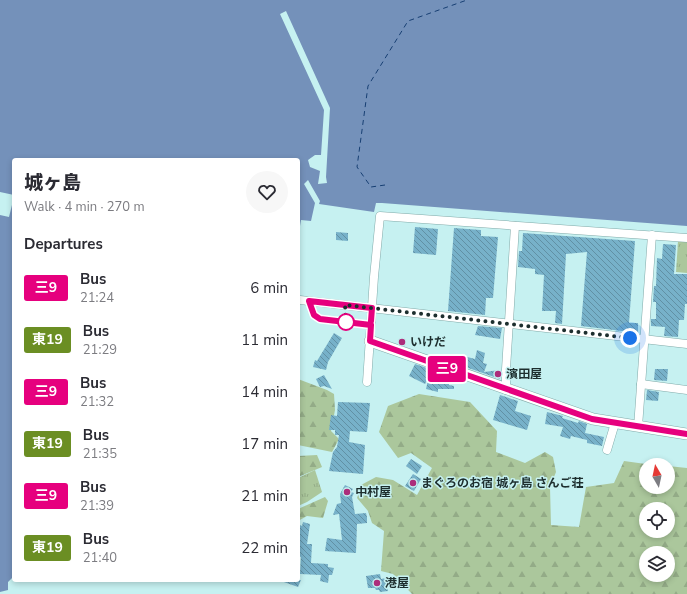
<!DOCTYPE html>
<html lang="en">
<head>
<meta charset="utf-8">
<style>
  :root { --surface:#fff; --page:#f7f7f7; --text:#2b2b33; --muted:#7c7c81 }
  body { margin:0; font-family:"Nunito Sans","Noto Sans JP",sans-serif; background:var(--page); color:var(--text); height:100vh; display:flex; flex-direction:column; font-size:15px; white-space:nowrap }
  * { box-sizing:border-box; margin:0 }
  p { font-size:13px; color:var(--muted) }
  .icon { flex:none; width:22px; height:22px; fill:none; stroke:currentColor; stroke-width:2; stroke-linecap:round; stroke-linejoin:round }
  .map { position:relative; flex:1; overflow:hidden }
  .panel { position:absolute; left:12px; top:158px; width:288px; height:424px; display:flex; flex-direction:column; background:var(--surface); border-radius:4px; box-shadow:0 2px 6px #0003 }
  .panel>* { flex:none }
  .badge { padding:0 8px; border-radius:3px; font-size:14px; line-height:26px }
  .needle { width:26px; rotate:351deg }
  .fabs { position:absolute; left:639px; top:458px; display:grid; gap:8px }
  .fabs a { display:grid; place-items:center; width:36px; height:36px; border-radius:50%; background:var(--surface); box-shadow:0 2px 6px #0003; font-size:20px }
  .you { position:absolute; width:20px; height:20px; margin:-10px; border:3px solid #fff; border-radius:50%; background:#1a73e8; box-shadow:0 0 0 6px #1a73e833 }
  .map>.badge { position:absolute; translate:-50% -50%; box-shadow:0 0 0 2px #fff }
  h2 { padding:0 12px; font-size:15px; line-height:36px }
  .round { display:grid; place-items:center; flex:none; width:42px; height:42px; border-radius:21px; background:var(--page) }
  .summary { display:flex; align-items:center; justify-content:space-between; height:68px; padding:0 12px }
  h1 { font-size:19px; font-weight:800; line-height:30px }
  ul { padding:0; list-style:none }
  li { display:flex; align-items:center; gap:12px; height:52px; padding:0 12px }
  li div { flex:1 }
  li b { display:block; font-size:15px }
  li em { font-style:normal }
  li .badge { min-width:44px; font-weight:700; text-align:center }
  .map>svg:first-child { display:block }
</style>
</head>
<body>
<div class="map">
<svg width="687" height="594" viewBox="0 0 687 594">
  <defs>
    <pattern id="grass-tufts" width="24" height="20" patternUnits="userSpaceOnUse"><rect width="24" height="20" fill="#abc79c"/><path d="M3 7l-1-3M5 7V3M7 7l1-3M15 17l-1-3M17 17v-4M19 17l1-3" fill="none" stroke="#93ab87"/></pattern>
    <pattern id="forest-firs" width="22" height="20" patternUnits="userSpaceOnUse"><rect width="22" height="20" fill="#abc79c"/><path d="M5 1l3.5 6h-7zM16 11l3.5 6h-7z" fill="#93ab87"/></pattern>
    <pattern id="building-back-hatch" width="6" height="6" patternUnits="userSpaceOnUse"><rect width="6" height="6" fill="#77b1c9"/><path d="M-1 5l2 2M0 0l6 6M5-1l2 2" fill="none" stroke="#6190a4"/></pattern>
  </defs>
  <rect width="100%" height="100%" fill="#c6f1f1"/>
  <g fill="url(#grass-tufts)">
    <polygon points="678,241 687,242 687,273 676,272"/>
    <polygon points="315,470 322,492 307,502 298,506 298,478"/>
  </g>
  <g fill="url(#forest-firs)" fill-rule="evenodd">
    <polygon points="298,379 327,390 334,394 335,410 331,431 339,439 332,452 298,445"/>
    <path d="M419 394 470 402 497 431 496 452 525 463 545 452 553 457 556 472 550 487 551 525 579 527 586 487 614 483 624 461 653 465H646V487H668V466L687 468V594H412L393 574 381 571 384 531 372 523 368 511 357 498 361 485 376 477 393 480 417 495 432 468 411 453 398 458 379 432 388 406ZM646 509H668V531H646ZM646 553H668V575H646Z"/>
    <polygon points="317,455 322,467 298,477 298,456"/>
    <polygon points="325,497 328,501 323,518 307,516 298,521 298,509"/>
  </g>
  <g fill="#7491ba">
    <polygon points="0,0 687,0 687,226 382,203 376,203 374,212 319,204 320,201 308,180 304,184 315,203 311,221 301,220 298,238 298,160 14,160 14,195 0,192"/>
    <polygon points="14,197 14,576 8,582 8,590 0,592 0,215 9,217"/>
  </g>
  <polygon fill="#c6f1f1" points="286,11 330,108 326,177 327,183 318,184 320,171 310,167 308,160 315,155 321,155 324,110 280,14"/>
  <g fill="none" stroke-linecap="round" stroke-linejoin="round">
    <polyline stroke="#173f73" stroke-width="1" stroke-dasharray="5 4" stroke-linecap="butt" points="385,185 371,187 357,167 368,86 408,21 467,0"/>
  </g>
  <g fill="url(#building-back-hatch)">
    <polygon points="415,227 438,229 436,255 413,253"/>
    <polygon points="454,228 481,230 481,236 498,237 493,298 486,298 485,315 448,311"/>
    <polygon points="336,232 348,233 348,241 336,240"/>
    <polygon points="523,233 635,241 629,323 638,323 638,333 581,326 587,252 566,254 562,324 555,323 556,311 542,311 544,275 535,274 535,269 518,267 519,251 522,251"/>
    <polygon points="663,244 676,245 674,274 687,274 687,304 685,304 684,320 679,320 678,337 664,336 665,327 651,326 651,319 656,319 656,302 653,302 654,286 656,286 657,258 662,259"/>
    <polygon points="478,326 502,328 500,339 475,335"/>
    <polygon points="334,333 342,338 328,362 326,370 313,367 315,360 317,361"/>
    <polygon points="477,350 485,353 483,363 487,364 484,372 500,370 500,379 454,363 456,354 475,359"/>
    <polygon points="415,364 433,370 425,384 409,376"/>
    <polygon points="655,369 668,369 667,381 654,380"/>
    <polygon points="324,375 332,389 324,386 320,387 316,379"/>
    <polygon points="442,376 449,376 449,385 454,386 454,389 438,389 438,392 426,389 428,380 442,383"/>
    <polygon points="647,390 659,392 658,401 646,400"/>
    <polygon points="500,395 518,401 515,411 531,416 527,430 493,420"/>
    <polygon points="338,402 370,403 367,432 350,431 349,442 365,445 363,474 329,471 333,452 337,447 339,435 335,435 335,430 329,430 331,415 337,416"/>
    <polygon points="547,412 563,416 562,418 578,423 579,421 587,424 585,433 604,437 602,446 587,443 587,440 571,436 570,439 560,436 563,427 545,424"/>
    <polygon points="411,459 422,466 417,474 406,466"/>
    <polygon points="413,474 421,479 414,491 405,486"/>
    <polygon points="345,485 353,489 351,492 354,493 352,497 355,514 366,513 367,517 367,523 357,524 356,553 325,551 327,538 342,540 339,514 333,515 337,504 341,503 340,494"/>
    <polygon points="303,522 310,524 307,544 312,544 311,563 328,564 328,567 334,568 332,575 329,575 328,583 320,581 321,575 300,574 301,557 298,556 298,531 300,525 302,526"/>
    <polygon points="380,574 381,579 386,578 388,591 380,592 379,590 376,590 375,588 368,588 366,576"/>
    <polygon points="281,580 301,580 298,587 281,581"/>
  </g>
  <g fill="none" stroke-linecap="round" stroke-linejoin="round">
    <g stroke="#81aaa9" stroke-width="9">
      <g id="street">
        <polyline points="300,300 687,344"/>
        <polyline points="367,382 374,277 380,216 687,238"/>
        <polyline points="641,384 687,390"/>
        <polyline points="506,390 506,369 515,226"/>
        <polyline points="638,427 652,235"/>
        <polyline points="607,450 615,423"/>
      </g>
    </g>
    <g stroke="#81aaa9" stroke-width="12">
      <polyline id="secondary" points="370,341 593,419 687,434"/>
    </g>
    <use href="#street" stroke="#fff" stroke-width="8"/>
    <use href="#secondary" stroke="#fff" stroke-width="11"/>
  </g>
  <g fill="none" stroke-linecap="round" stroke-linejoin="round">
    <g stroke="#fff" stroke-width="9">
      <polyline id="line" points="371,321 372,308 309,301 314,315 320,319 371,325 370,341 592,419 687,434"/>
    </g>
    <use href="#line" stroke="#e6007e" stroke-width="6"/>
    <polyline stroke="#1d2e2e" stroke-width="4" stroke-dasharray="0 7.2" points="346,322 345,305 630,338"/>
  </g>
  <circle fill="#fff" stroke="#e6007e" stroke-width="2" cx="346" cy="322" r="8"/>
  <g fill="#ac2d7b" stroke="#c6f1f1" stroke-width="1.5">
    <circle cx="402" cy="342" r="4"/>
    <circle cx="498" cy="374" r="4"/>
    <circle cx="413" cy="483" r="4"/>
    <circle cx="347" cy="492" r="4"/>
    <circle cx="377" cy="583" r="4"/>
  </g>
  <g text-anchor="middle" stroke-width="3" stroke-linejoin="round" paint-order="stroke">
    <g font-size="12" font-weight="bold" fill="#1d2e2e" stroke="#c6f1f1" text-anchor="start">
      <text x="410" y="346">いけだ</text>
      <text x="506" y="378">濱田屋</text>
      <text x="421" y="487">まぐろのお宿 城ヶ島 さんご荘</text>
      <text x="355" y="496">中村屋</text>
      <text x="385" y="587">港屋</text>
    </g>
  </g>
</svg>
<div class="fabs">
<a><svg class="needle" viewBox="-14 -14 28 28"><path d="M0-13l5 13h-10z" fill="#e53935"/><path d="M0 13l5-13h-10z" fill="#7c7c81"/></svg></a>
<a><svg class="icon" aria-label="locate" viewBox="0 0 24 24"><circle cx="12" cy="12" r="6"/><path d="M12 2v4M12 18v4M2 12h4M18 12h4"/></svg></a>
<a><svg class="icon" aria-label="layers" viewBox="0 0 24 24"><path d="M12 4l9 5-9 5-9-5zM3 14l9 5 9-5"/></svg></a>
</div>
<div class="you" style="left:630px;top:338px"></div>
<b class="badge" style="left:447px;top:369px;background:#e6007e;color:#fff">三9</b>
<section class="panel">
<div class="summary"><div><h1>城ヶ島</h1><p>Walk · 4 min · 270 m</p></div><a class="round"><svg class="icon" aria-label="heart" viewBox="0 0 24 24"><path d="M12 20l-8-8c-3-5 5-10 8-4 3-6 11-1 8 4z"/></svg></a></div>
<h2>Departures</h2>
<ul>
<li><span class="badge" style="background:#e6007e;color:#fff">三9</span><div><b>Bus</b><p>21:24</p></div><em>6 min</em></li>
<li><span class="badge" style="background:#6b8e23;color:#fff">東19</span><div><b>Bus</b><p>21:29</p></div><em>11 min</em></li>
<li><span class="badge" style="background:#e6007e;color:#fff">三9</span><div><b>Bus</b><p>21:32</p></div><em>14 min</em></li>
<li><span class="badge" style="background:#6b8e23;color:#fff">東19</span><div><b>Bus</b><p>21:35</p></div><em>17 min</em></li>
<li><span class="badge" style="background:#e6007e;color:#fff">三9</span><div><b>Bus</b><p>21:39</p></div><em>21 min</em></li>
<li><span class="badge" style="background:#6b8e23;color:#fff">東19</span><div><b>Bus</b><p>21:40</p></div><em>22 min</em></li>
</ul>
</section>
</div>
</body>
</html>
